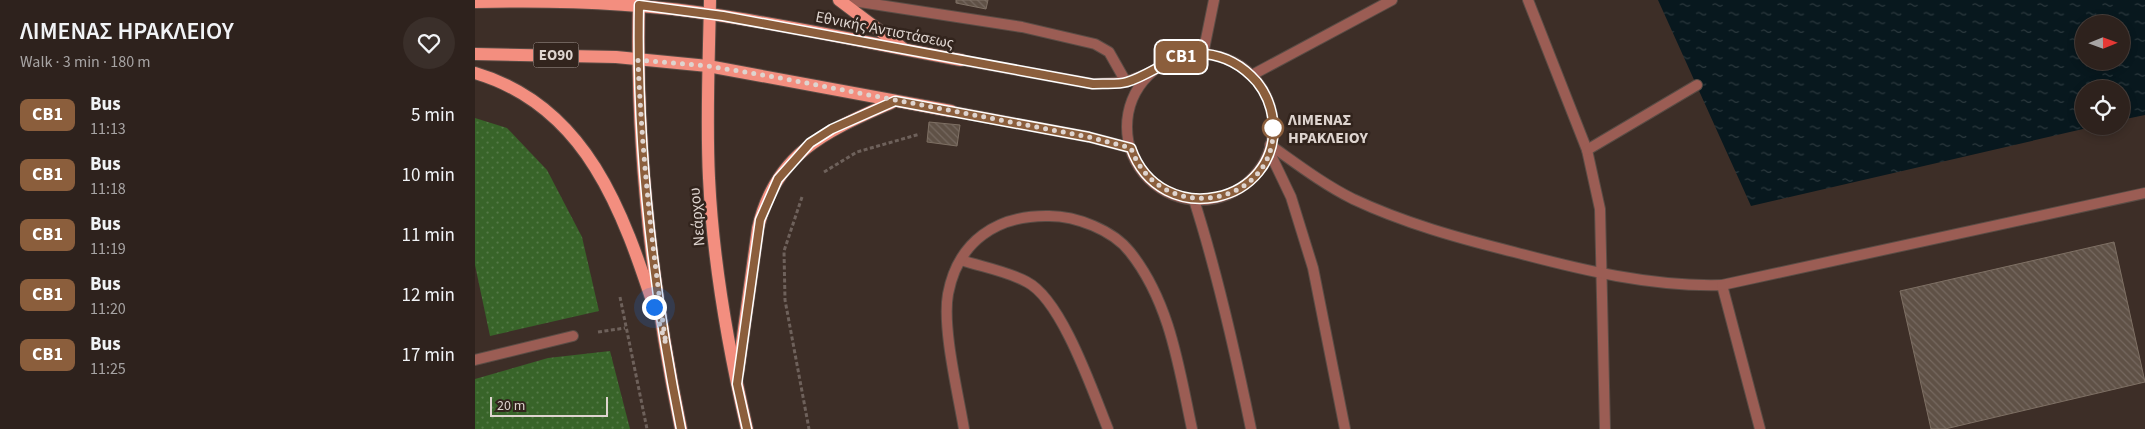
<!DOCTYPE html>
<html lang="en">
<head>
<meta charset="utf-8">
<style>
  :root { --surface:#2e221d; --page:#3a2f2a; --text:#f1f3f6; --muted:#a7a4a4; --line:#493f3b }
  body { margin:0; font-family:"Source Sans 3",sans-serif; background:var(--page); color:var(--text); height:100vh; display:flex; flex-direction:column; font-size:19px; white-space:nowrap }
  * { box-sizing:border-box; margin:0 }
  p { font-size:16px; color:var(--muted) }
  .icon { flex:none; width:28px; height:28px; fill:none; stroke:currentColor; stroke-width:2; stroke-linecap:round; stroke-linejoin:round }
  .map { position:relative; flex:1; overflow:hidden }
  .details { display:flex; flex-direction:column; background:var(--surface); width:475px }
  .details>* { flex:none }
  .badge { padding:0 10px; border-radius:8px; font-size:18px; line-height:32px }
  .needle { width:32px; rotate:89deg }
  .fabs { position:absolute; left:1600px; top:15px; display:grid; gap:10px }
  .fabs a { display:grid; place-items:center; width:55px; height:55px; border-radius:50%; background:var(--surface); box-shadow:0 2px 8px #0003,0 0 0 1px var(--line); font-size:25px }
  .scale { position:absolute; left:15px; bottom:12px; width:118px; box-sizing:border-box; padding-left:5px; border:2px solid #ded4cf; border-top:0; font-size:14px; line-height:18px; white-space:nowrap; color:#ded4cf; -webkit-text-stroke:4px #32241d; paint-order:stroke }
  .you { position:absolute; width:25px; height:25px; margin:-12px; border:4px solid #fff; border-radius:50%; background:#1a73e8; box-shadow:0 0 0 8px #1a73e833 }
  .map>.badge { position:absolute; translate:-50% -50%; box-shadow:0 0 0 2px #fff }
  .round { display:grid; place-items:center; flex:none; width:52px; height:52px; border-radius:26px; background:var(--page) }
  .head { display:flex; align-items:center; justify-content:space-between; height:85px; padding:0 20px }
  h1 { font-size:24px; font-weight:600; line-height:38px }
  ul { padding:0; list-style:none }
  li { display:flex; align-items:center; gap:15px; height:60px; padding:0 20px }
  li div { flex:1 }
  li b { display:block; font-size:19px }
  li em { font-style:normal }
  li .badge { min-width:55px; font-weight:700; text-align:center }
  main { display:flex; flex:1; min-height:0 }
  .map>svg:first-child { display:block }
</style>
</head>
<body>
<main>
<section class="details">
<div class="head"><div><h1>ΛΙΜΕΝΑΣ ΗΡΑΚΛΕΙΟΥ</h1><p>Walk · 3 min · 180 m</p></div><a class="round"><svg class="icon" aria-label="heart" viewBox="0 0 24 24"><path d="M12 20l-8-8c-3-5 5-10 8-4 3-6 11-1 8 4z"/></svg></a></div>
<ul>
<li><span class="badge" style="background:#8b5e3c;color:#fff">CB1</span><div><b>Bus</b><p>11:13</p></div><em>5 min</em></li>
<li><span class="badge" style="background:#8b5e3c;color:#fff">CB1</span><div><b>Bus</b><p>11:18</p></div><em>10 min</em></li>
<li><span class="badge" style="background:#8b5e3c;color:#fff">CB1</span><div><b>Bus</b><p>11:19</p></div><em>11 min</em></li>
<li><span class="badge" style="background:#8b5e3c;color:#fff">CB1</span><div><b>Bus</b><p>11:20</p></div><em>12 min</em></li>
<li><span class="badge" style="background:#8b5e3c;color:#fff">CB1</span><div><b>Bus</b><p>11:25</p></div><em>17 min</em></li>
</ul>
</section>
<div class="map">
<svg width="1670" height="429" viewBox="0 0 1670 429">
  <defs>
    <pattern id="grass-dots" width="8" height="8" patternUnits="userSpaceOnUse" patternTransform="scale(1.25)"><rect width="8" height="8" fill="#386429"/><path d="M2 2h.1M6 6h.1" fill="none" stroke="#547947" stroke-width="1.8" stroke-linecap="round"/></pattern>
    <pattern id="water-ripples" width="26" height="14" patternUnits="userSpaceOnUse" patternTransform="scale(1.25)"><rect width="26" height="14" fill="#08181e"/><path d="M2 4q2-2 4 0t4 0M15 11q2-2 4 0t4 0" fill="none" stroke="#2c393e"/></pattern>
    <pattern id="building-back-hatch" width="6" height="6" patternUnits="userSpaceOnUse" patternTransform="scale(1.25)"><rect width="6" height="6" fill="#5f5146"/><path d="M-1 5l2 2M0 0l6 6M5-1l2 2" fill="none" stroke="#766960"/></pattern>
  </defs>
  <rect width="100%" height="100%" fill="#3d2e27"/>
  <g fill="url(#grass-dots)">
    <polygon points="0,118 32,128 72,170 107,237 124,311 15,336 0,265"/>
    <polygon points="135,351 155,429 0,429 0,379 73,358"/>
  </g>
  <path fill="url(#water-ripples)" fill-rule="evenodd" d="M1183 0H1670V115L1646 120V89H1609V126H1621L1276 206ZM1609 24H1646V61H1609Z"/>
  <g fill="url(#building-back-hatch)" stroke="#7e7064">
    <polygon points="481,0 513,0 511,9 481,3"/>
    <polygon points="454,122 485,125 482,146 452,142"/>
    <polygon points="1639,242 1670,382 1470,429 1456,429 1425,291"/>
  </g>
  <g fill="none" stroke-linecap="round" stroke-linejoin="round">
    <g stroke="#5a4c45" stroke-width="12">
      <g id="service">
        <polyline points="372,0 547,27 620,44 634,52 651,82"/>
        <polyline points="1053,0 1112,150 1125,209 1130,429"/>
        <polyline points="728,54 739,0"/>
        <circle cx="725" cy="127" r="73"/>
        <polyline points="486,60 618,84 651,82 674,73"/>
        <polyline points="777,75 917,0"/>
        <polyline points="476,111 614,137 656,148"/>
        <path d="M795 145C822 164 848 184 878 199 929 223 983 238 1039 252 1106 270 1177 287 1247 285L1285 429"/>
        <polyline points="1112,150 1222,85"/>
        <polyline points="794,151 816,197 838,268 870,429"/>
        <path d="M719 200C743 275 760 351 776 429"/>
        <path d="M486 260C507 267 532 271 552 282 587 300 618 392 633 429"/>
        <polyline points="1247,285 1670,193"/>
        <path d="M489 429C483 393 467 328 473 294 483 241 522 215 574 216 601 216 638 230 655 252 695 302 704 368 717 429"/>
      </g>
    </g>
    <g stroke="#5a4c45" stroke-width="12">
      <polyline id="minor" points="0,360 98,336"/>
    </g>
    <g stroke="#5a4c45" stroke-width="14">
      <g id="primary">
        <path d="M164 0C160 143 177 289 206 429"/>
        <path d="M235 0C234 59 231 119 234 178 238 263 253 347 272 429"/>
        <polyline points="364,0 429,49"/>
        <path d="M0 2C79 0 157 2 235 14 319 26 402 45 486 60"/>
        <polyline points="0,54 141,57 233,66 476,111"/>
        <path d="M0 73C112 106 148 212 181 313"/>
        <path d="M263 372 283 228C301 150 355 130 420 101"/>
      </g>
    </g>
    <g stroke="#6e615b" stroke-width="3" stroke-dasharray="4 2.5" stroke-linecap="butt">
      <polyline points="349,172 382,152 445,134"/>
      <polyline points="327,197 309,251 310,300 334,429"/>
      <polyline points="145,297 172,429"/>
      <polyline points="123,332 150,328"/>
    </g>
    <use href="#service" stroke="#9b5d54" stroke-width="10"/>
    <use href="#minor" stroke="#9b5d54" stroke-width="10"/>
    <use href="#primary" stroke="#f38e7f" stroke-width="12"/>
  </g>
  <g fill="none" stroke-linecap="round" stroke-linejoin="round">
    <g stroke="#fff" stroke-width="11">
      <path id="line" d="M206 429C178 290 161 147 164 5L248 16 618 84C629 83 642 85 652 82 679 74 700 51 730 54 751 56 768 66 782 82 791 93 796 106 798 120 807 205 685 231 656 148L614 137 420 101 357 129 335 143 303 179 285 220 262 384 272 429"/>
    </g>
    <use href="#line" stroke="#8b5e3c" stroke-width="8"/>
    <path stroke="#ded4cf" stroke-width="5" stroke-dasharray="0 9" d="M179 307 191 344C177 249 167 155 163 60L233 66 300 77 614 137 656 148C684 227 801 207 798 128"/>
  </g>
  <circle fill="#fff" stroke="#8b5e3c" stroke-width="2.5" cx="798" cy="128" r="10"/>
  <g text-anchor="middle" stroke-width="5" stroke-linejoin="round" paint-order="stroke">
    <rect fill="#32241d" stroke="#aa9f9a" stroke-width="1" x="58.5" y="42.5" width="45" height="25" rx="4"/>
    <g font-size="15" font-weight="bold" fill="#ded4cf">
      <text x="81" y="60">ΕΟ90</text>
    </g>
    <g font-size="16" fill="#ded4cf" stroke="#32241d">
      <text transform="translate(410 29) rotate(11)" y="6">Εθνικής Αντιστάσεως</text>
      <text transform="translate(221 217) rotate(-95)" y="6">Νεάρχου</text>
    </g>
    <g font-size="16" font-weight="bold" fill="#ded4cf" stroke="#32241d" text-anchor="start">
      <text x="813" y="125">ΛΙΜΕΝΑΣ<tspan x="813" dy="18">ΗΡΑΚΛΕΙΟΥ</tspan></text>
    </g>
  </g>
</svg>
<div class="fabs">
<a><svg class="needle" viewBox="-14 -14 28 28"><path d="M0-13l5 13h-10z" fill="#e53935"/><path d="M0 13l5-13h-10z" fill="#a7a4a4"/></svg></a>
<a><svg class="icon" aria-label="locate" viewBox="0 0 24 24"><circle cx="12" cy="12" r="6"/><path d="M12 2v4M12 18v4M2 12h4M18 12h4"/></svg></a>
</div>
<div class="scale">20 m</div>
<div class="you" style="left:179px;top:307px"></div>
<b class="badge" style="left:706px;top:57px;background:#8b5e3c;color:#fff">CB1</b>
</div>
</main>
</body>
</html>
